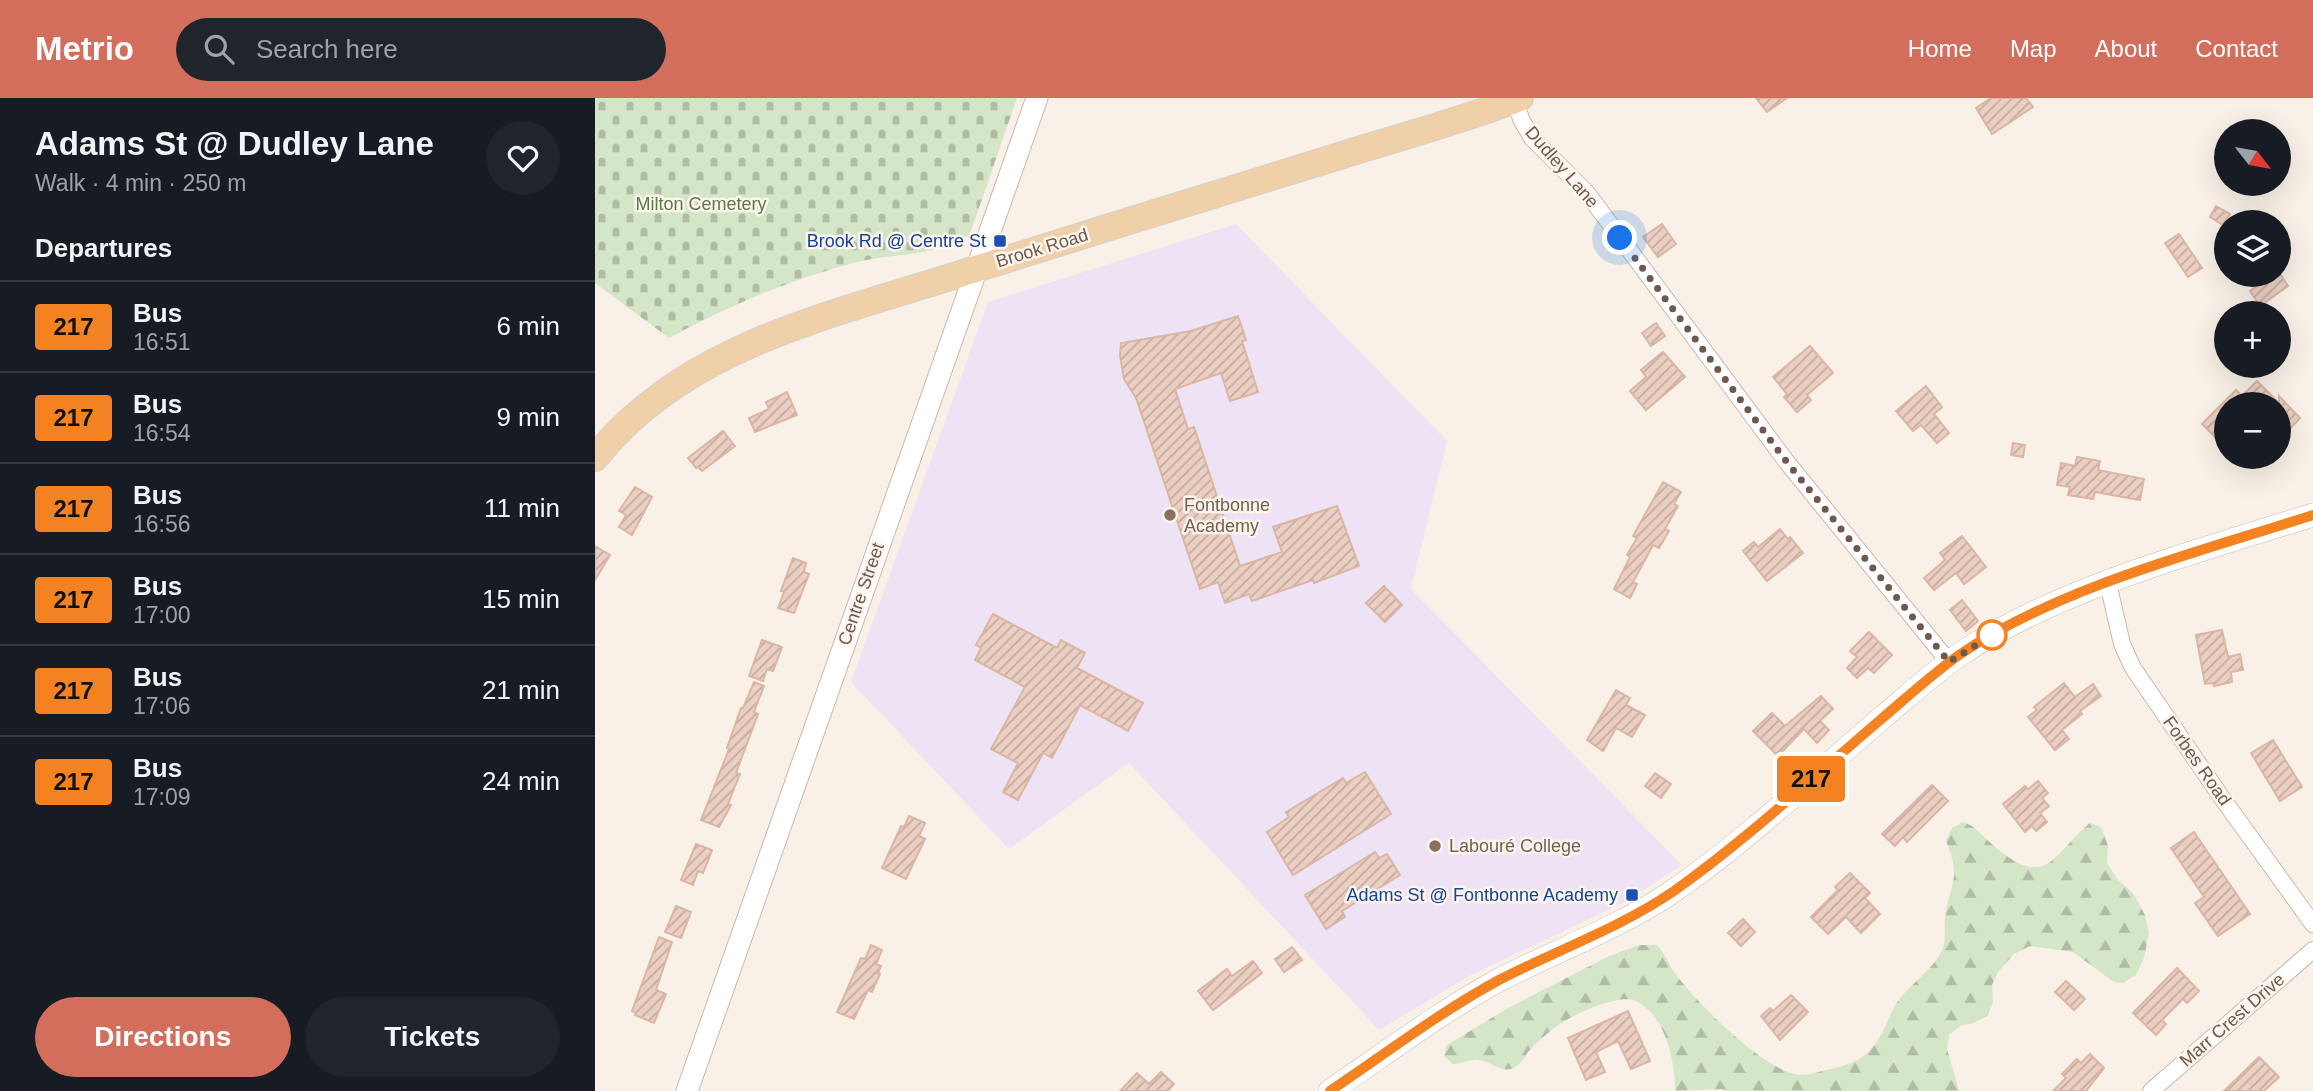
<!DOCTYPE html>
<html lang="en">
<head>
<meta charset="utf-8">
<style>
  :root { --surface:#171b24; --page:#20242c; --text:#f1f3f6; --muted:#9ea1a6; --line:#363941; --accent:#d36e5c }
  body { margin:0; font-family:Helvetica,sans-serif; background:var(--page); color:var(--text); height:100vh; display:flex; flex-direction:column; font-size:26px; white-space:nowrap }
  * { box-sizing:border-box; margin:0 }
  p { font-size:23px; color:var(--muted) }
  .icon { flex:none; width:38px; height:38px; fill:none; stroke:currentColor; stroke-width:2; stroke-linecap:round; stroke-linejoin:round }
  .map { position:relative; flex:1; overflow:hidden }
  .panel { display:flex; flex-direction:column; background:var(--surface); width:595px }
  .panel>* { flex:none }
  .badge { padding:0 14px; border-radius:5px; font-size:24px; line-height:46px }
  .needle { width:46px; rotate:121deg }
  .controls { position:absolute; left:1619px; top:21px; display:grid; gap:14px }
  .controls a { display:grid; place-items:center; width:77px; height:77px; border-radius:50%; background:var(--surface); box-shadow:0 7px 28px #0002; font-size:35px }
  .you { position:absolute; width:35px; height:35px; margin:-18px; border:5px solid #fff; border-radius:50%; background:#1a73e8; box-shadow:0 0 0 10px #1a73e833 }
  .map>.badge { position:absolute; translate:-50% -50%; box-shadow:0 0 0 4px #fff }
  h2 { padding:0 35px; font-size:26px; line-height:63px }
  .round { display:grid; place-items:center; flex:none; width:74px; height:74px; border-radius:37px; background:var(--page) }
  .headline { display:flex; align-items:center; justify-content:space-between; height:119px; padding:0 35px }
  h1 { font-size:33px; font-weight:700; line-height:52px }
  .cta { display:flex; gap:14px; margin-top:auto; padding:14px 35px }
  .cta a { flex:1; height:80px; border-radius:42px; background:var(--accent); color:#fff; font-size:28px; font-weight:700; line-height:80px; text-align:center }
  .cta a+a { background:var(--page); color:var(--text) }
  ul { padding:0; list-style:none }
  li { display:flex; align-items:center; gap:21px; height:91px; padding:0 35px; border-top:2px solid var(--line) }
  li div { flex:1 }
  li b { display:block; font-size:26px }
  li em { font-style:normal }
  li .badge { min-width:77px; font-weight:700; text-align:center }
  header { display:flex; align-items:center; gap:42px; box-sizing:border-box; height:98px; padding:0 35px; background:var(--accent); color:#fff }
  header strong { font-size:33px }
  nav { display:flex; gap:38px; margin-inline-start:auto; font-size:24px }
  .search { width:490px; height:63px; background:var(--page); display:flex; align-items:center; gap:18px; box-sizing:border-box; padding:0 24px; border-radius:38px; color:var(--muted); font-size:26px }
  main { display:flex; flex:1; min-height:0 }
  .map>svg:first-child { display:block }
</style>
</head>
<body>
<header>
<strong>Metrio</strong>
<div class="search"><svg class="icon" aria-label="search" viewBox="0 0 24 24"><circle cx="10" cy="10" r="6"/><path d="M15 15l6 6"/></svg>Search here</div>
<nav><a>Home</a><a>Map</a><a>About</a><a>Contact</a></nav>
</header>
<main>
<section class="panel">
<div class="headline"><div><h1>Adams St @ Dudley Lane</h1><p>Walk · 4 min · 250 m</p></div><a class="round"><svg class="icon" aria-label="heart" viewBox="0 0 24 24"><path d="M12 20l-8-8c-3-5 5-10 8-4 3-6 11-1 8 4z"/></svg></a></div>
<h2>Departures</h2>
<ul>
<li><span class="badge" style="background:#f58220;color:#111">217</span><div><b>Bus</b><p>16:51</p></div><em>6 min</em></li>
<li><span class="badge" style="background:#f58220;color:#111">217</span><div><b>Bus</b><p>16:54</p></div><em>9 min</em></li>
<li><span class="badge" style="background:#f58220;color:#111">217</span><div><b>Bus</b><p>16:56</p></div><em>11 min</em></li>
<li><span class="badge" style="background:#f58220;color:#111">217</span><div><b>Bus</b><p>17:00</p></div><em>15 min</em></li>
<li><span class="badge" style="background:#f58220;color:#111">217</span><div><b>Bus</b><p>17:06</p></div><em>21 min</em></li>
<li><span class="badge" style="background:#f58220;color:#111">217</span><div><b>Bus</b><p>17:09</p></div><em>24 min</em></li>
</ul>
<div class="cta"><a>Directions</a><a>Tickets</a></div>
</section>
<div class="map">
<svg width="1718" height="993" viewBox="0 0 1718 993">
  <defs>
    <pattern id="forest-firs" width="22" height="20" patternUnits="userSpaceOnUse" patternTransform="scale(1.75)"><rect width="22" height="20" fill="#d5e5c7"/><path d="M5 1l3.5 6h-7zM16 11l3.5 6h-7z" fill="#b1bca4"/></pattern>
    <pattern id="cemetery-stones" width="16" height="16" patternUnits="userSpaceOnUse" patternTransform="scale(1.75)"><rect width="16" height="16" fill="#d5e5c7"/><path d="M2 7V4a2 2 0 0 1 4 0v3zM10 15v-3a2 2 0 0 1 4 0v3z" fill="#b1bca4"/></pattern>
    <pattern id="building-hatch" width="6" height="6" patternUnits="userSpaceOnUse" patternTransform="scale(1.75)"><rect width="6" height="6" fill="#ebcfc2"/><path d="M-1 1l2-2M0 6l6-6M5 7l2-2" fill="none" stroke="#c3aba0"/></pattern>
  </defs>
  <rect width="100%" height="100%" fill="#f9f1e7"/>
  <polygon fill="#eee3f5" points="641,126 852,343 816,491 1087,767 1032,803 874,878 784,932 534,665 414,751 256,584 393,204"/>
  <path fill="url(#forest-firs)" d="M1368 724 1377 728C1396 744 1429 783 1455 764 1468 754 1480 737 1495 725L1506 729 1513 748 1512 765 1522 781 1538 795 1550 817 1554 835 1549 860 1541 877 1528 885 1519 884 1478 854 1435 848 1419 856 1403 874 1397 887 1398 905 1392 918 1379 925 1365 928 1354 937 1352 951 1364 993H1133L1127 991 1080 993C1080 963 1071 918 1041 903 1025 895 979 916 965 926 953 934 943 943 933 954 930 958 927 964 923 967 908 979 898 963 883 962 875 961 867 966 858 966L849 958 852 947 913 910 1014 858 1045 847H1062C1071 857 1074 868 1082 878 1103 906 1166 969 1200 976 1214 979 1223 973 1236 971 1266 964 1277 956 1291 927 1295 919 1297 911 1303 903 1315 886 1336 873 1345 856 1352 845 1349 832 1350 820 1355 783 1367 782 1351 743L1357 730Z"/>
  <path fill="url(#cemetery-stones)" d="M0 0H422L375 136C344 158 299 155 262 164 197 181 133 208 74 240L0 185Z"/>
  <g fill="url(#building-hatch)" stroke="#dbb6a4" stroke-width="2">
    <polygon points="1161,0 1192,0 1172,14"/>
    <polygon points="1396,0 1431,0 1438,9 1397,36 1381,10"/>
    <polygon points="1621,108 1635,116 1628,127 1615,119"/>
    <polygon points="1067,126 1081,146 1063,159 1048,139"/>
    <polygon points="1584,136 1607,170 1593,179 1570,145"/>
    <polygon points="1684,174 1693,188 1665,208 1655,193 1678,177 1684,177"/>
    <polygon points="643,218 651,242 647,243 663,294 635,303 626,275 580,291 593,331 599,329 645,468 687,454 678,429 742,408 764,468 719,485 718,482 657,503 654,496 630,505 623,484 605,491 541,300 529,281 525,257 526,245 596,233"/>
    <polygon points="1061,225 1070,238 1056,248 1047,235"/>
    <polygon points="1215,248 1238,275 1212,297 1216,302 1202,314 1189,299 1192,296 1178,279"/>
    <polygon points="1068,254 1090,279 1051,312 1035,293 1051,279 1046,272"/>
    <polygon points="1662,283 1684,305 1684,298 1705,320 1693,333 1684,324 1684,306 1631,306 1631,350 1607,326 1641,292 1647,298"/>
    <polygon points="1331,288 1347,309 1339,316 1354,335 1342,345 1326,327 1318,333 1301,313"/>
    <polygon points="192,294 202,317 160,334 154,320 174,311 171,304"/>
    <polygon points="128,333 140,348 107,373 103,369 101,370 93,360"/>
    <polygon points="1418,345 1430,347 1428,359 1416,357"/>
    <polygon points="1482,359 1505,363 1503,372 1549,381 1545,402 1500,394 1498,401 1473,397 1475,389 1462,387 1466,365 1480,368"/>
    <polygon points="1068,384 1086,394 1079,406 1083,408 1070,431 1074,433 1064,450 1058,447 1038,484 1042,486 1035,500 1019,491 1035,459 1032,457 1042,440 1038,438"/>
    <polygon points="40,389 57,399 37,437 24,429 31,417 24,413"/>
    <polygon points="1185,431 1193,441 1195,439 1208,455 1172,483 1148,453 1159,444 1163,449"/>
    <polygon points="1367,438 1391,469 1369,486 1361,475 1339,492 1329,480 1350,462 1345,455"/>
    <polygon points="0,448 15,457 0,482"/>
    <polygon points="198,460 211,465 209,474 214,476 199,515 183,510 189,494 186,493"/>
    <polygon points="789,488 807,507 790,524 771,505"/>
    <polygon points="1367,502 1383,523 1371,533 1355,512"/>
    <polygon points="398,516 462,550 466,542 490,555 482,570 548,605 533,633 485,607 457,660 448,655 423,702 408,694 423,665 396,651 430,589 380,562 386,550 381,547"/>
    <polygon points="1627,532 1633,559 1645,556 1648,572 1636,574 1637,584 1619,588 1618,585 1610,586 1601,537"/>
    <polygon points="1274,534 1297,557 1279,575 1273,570 1262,580 1252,570 1262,559 1255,553"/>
    <polygon points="167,542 187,549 178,573 172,571 168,583 154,578"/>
    <polygon points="159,584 169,588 159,614 163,616 141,675 145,676 133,706 136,707 124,729 106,722 134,651 132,650 146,610 148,610"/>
    <polygon points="1469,585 1480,599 1498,586 1506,598 1485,613 1487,616 1467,632 1474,641 1460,652 1433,619 1442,612 1439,609"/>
    <polygon points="1021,592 1035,600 1031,607 1050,617 1037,639 1021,630 1008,653 992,642"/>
    <polygon points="1226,598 1238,611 1225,623 1234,632 1222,645 1209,631 1183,658 1158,633 1177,615 1190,628"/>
    <polygon points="1678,642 1707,689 1685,703 1656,655"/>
    <polygon points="770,674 796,716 698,777 672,734 694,719 691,714 748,680 751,685"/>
    <polygon points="1060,675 1076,686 1066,700 1050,688"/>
    <polygon points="1443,683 1453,695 1447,700 1454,708 1445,715 1452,724 1441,733 1437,728 1430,734 1408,706 1430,688 1433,691"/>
    <polygon points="1337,687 1353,703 1312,744 1308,739 1300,748 1287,736"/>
    <polygon points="314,718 330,725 324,738 330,741 311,781 287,770 306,728 309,729"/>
    <polygon points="1599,734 1655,816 1623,838 1600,805 1609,799 1576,750"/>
    <polygon points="101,746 117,752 108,775 103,773 98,787 86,782"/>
    <polygon points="780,754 784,760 792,756 805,777 747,813 750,819 731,831 710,797"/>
    <polygon points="1255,775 1275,795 1270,800 1285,816 1266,835 1251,819 1233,836 1216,819 1243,792 1240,789"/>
    <polygon points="81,808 96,814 86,840 70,834"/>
    <polygon points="1148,821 1160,834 1146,848 1133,835"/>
    <polygon points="64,839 77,844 61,892 71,896 59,925 40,917 41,915 37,913"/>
    <polygon points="276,847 287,852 281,866 286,868 283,875 285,876 277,894 273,892 259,921 242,914 266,860 270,861"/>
    <polygon points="697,849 707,862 689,874 680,861"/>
    <polygon points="658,863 667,875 618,912 603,893 632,871 637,878"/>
    <polygon points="1582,870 1604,893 1592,905 1588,901 1567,922 1571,926 1561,937 1538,915"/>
    <polygon points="1471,883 1490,901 1479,912 1460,894"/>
    <polygon points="1196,897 1213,914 1185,942 1166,918 1175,910 1178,913"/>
    <polygon points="1033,913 1055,963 1036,971 1023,943 1001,954 1010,974 991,982 973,940"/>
    <polygon points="1495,956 1509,970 1491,993 1458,993 1471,980 1467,976 1482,961 1486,965"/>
    <polygon points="1664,959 1684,979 1669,993 1629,993"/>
    <polygon points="566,974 579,986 573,993 525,993 542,975 554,986"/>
  </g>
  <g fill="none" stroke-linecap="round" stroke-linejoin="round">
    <g stroke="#c9b8ae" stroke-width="18">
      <g id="minor">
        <polyline points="919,2 927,23 937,40 992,95 1191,363 1354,564"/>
        <polyline points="1513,485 1527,546 1538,570 1627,700 1718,826"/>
        <polyline points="1556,993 1718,852"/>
      </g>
    </g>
    <g stroke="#c9b8ae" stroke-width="23">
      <polyline id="tertiary" points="92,993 442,0"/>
    </g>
    <g stroke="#cebaaf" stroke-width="24">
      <path id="secondary" d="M735 993C790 956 845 914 904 882 960 853 1021 831 1074 796 1150 744 1218 679 1288 619 1313 598 1337 576 1364 557 1463 490 1604 453 1718 417"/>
    </g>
    <g stroke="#d7d0ce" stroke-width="28">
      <path id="primary" d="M0 360C89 247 238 217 368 175 491 136 615 98 738 60 800 40 864 24 925 0"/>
    </g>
    <use href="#minor" stroke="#fff" stroke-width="16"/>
    <use href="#tertiary" stroke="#fff" stroke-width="21"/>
    <use href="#secondary" stroke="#fff" stroke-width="23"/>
    <use href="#primary" stroke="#efd0a8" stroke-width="26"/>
  </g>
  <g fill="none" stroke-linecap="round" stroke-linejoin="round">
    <g stroke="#fff" stroke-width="16">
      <path id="line" d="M735 993C790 956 845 914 904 882 962 852 1025 830 1079 793 1151 742 1217 680 1284 623 1310 601 1336 577 1364 557 1463 489 1604 454 1718 417"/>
    </g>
    <use href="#line" stroke="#f58220" stroke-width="10"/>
    <polyline stroke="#6f584f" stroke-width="7" stroke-dasharray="0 12.6" points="1025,140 1191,363 1354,564 1397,537"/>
  </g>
  <g fill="#1a4fb4" stroke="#fcf5ec" stroke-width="2.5">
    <rect x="398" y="136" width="14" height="14" rx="3.5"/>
    <rect x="1030" y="790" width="14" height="14" rx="3.5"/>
  </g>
  <g fill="#8d6e63" stroke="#fcf5ec" stroke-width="2.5">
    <circle cx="575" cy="417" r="7"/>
    <circle cx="840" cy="748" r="7"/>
  </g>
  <circle fill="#fff" stroke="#f58220" stroke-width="3.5" cx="1397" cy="537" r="14"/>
  <g text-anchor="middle" stroke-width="5" stroke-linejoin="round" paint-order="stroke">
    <g font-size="18" fill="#6f584f" stroke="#fcf5ec">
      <text transform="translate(967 69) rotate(49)" y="6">Dudley Lane</text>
      <text transform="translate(447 150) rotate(-17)" y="6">Brook Road</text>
      <text transform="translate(266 496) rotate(-71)" y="6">Centre Street</text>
      <text transform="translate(1602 663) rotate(55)" y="6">Forbes Road</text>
      <text transform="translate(1637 922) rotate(-41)" y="6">Marr Crest Drive</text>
    </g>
    <g font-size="18" fill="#5c794b" stroke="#fcf5ec">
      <text x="106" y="112">Milton Cemetery</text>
    </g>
    <g font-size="18" fill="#164399" stroke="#fcf5ec" text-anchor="end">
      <text x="391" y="149">Brook Rd @ Centre St</text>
      <text x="1023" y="803">Adams St @ Fontbonne Academy</text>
    </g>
    <g font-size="18" fill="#785e54" stroke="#fcf5ec" text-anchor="start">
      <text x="589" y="413">Fontbonne<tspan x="589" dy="21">Academy</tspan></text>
      <text x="854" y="754">Labouré College</text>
    </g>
  </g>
</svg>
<div class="controls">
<a><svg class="needle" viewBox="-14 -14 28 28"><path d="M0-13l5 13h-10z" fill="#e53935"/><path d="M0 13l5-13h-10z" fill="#9ea1a6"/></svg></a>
<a><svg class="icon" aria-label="layers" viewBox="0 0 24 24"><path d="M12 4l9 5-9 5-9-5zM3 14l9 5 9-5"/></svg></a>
<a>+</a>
<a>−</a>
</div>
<div class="you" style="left:1025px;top:140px"></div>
<b class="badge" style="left:1216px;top:681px;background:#f58220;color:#111">217</b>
</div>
</main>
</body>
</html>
